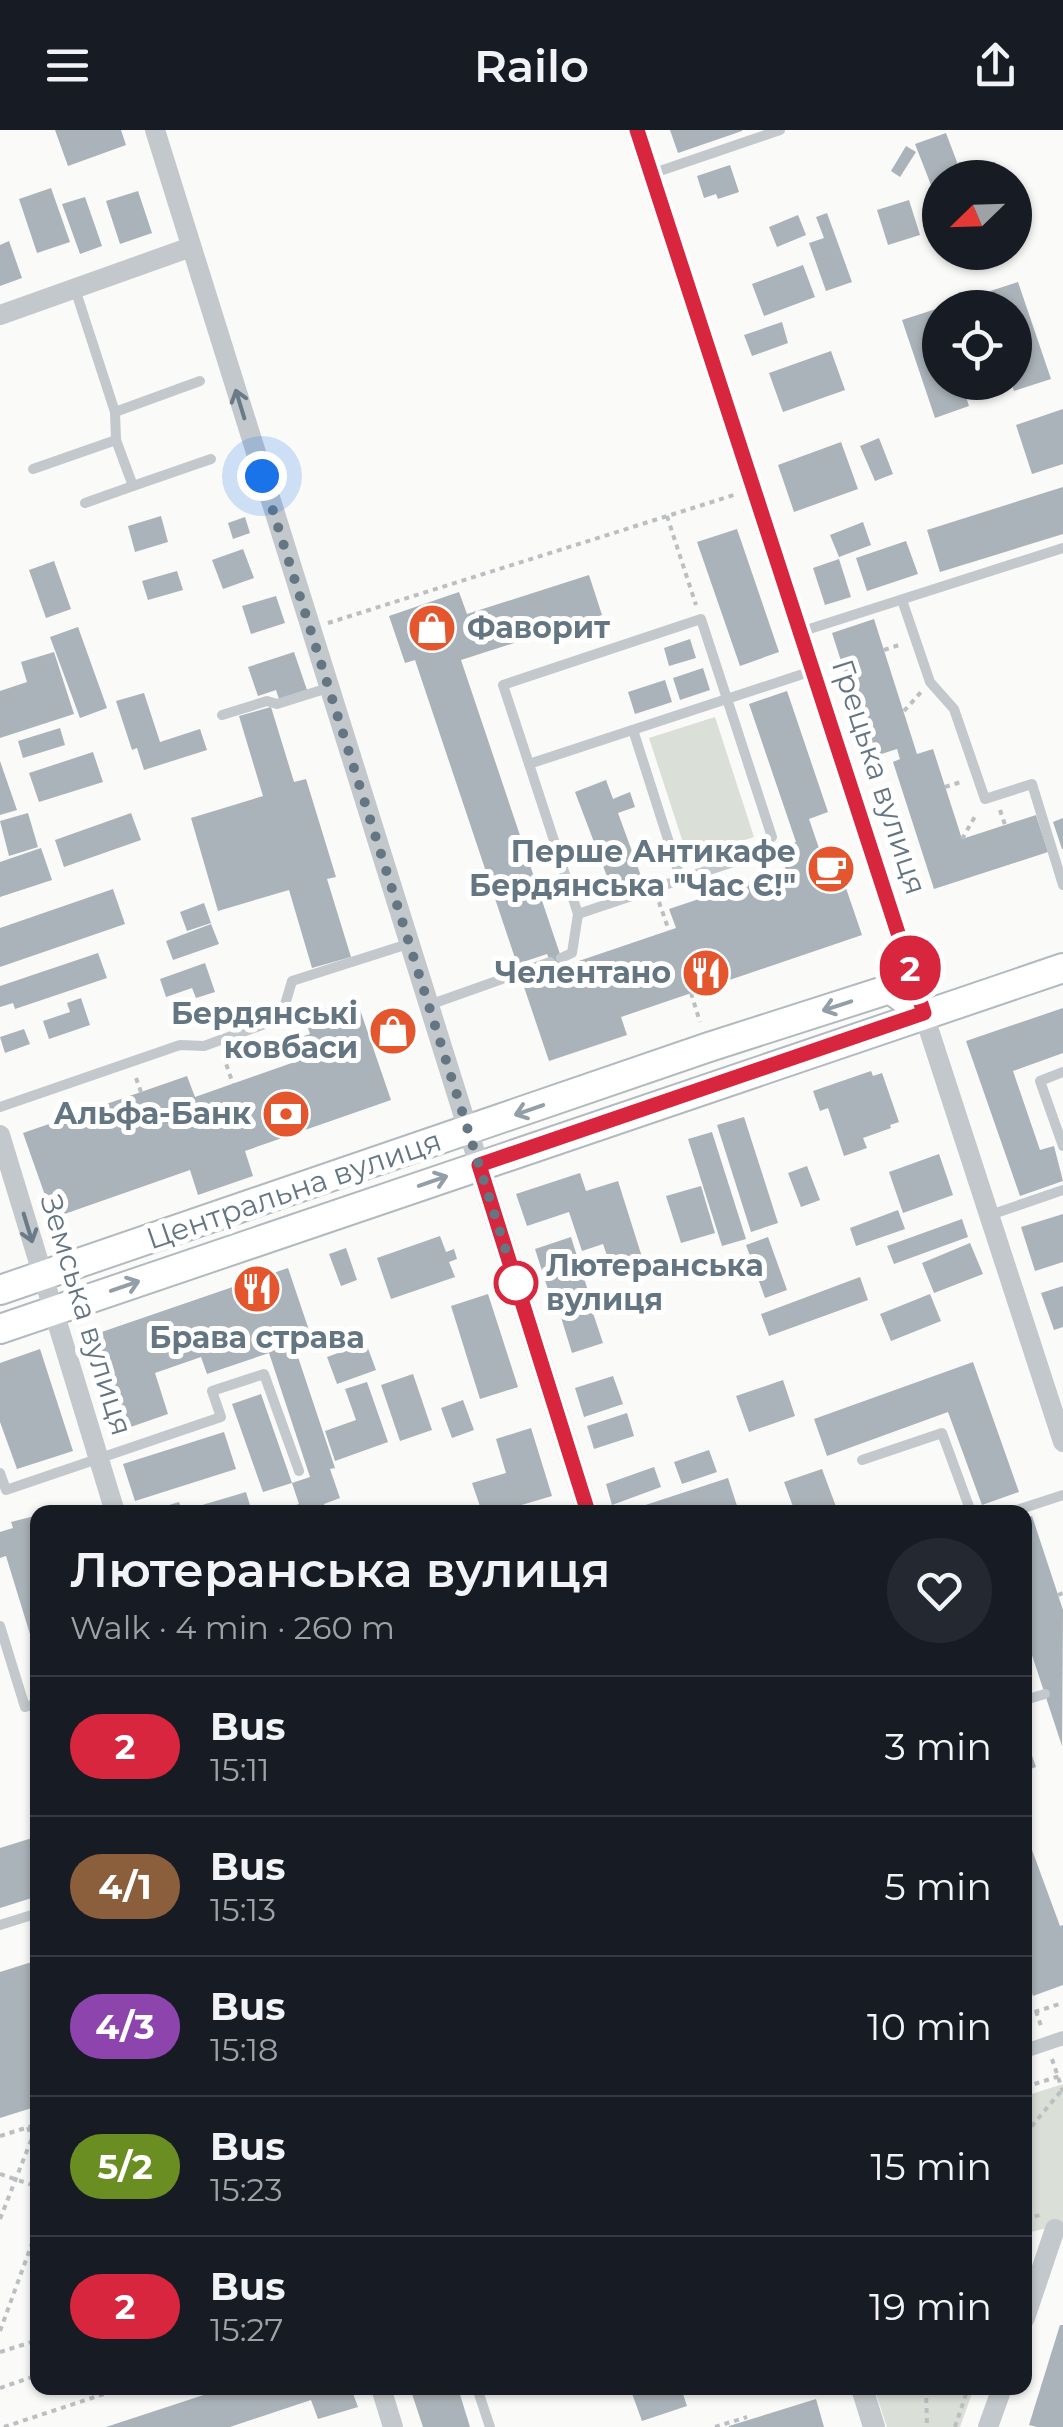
<!DOCTYPE html>
<html lang="en">
<head>
<meta charset="utf-8">
<style>
  :root { --surface:#171b24; --page:#242831; --text:#f1f3f6; --muted:#9ea1a6; --line:#363941 }
  body { margin:0; font-family:Montserrat,sans-serif; background:var(--page); color:var(--text); height:100vh; display:flex; flex-direction:column; font-size:38px; white-space:nowrap }
  * { box-sizing:border-box; margin:0 }
  p { font-size:32px; color:var(--muted) }
  .icon { flex:none; width:55px; height:55px; fill:none; stroke:currentColor; stroke-width:2; stroke-linecap:round; stroke-linejoin:round }
  .map { position:relative; flex:1; overflow:hidden }
  .drawer { position:absolute; left:30px; top:1375px; width:1002px; height:890px; display:flex; flex-direction:column; background:var(--surface); border-radius:20px; box-shadow:0 2px 8px #0004 }
  .drawer>* { flex:none }
  .badge { padding:0 20px; border-radius:32px; font-size:35px; line-height:65px }
  .needle { width:65px; rotate:247deg }
  .tools { position:absolute; left:922px; top:30px; display:grid; gap:20px }
  .tools a { display:grid; place-items:center; width:110px; height:110px; border-radius:50%; background:var(--surface); box-shadow:0 2px 8px #0004; font-size:50px }
  .you { position:absolute; width:50px; height:50px; margin:-25px; border:8px solid #fff; border-radius:50%; background:#1a73e8; box-shadow:0 0 0 15px #1a73e833 }
  .map>.badge { position:absolute; translate:-50% -50%; box-shadow:0 0 0 5px #fff }
  .round { display:grid; place-items:center; flex:none; width:105px; height:105px; border-radius:52px; background:var(--page) }
  .summary { display:flex; align-items:center; justify-content:space-between; height:170px; padding:0 40px }
  h1 { font-size:48px; font-weight:600; line-height:75px }
  ul { padding:0; list-style:none }
  li { display:flex; align-items:center; gap:30px; height:140px; padding:0 40px; border-top:2px solid var(--line) }
  li div { flex:1 }
  li b { display:block; font-size:38px }
  li em { font-style:normal }
  li .badge { min-width:110px; font-weight:700; text-align:center }
  header { display:flex; justify-content:space-between; align-items:center; height:130px; padding:0 40px; background:var(--surface); font-size:45px; font-weight:600 }
  .map>svg:first-child { display:block }
</style>
</head>
<body>
<header><svg class="icon" aria-label="menu" viewBox="0 0 24 24"><path d="M4 6h16M4 12h16M4 18h16"/></svg>Railo<svg class="icon" aria-label="share" viewBox="0 0 24 24"><path d="M12 15V3M7 8l5-5 5 5M5 13v7h14v-7"/></svg></header>
<div class="map">
<svg width="1063" height="2297" viewBox="0 0 1063 2297">
  <rect width="100%" height="100%" fill="#fafaf8"/>
  <g fill="#dadfd7">
    <polygon points="715,587 754,707 688,728 649,608"/>
    <polygon points="1063,1954 1063,2094 1027,2103 1025,2108 1025,1966"/>
    <polygon points="874,2258 974,2258 960,2297 887,2297"/>
  </g>
  <g fill="#aab3b9">
    <polygon points="55,0 121,0 126,15 68,36"/>
    <polygon points="670,0 742,0 742,1 678,23"/>
    <polygon points="946,3 963,48 940,48 940,78 915,14"/>
    <polygon points="906,16 916,22 900,47 891,41"/>
    <polygon points="730,35 739,62 718,69 716,64 704,68 697,46"/>
    <polygon points="51,58 70,112 37,123 19,69"/>
    <polygon points="138,61 152,103 120,114 106,71"/>
    <polygon points="85,67 102,116 80,124 62,74"/>
    <polygon points="909,70 920,105 888,115 877,80"/>
    <polygon points="827,83 852,152 826,161 809,113 824,108 816,87"/>
    <polygon points="798,85 806,105 777,117 769,97"/>
    <polygon points="9,111 22,148 0,156 0,115"/>
    <polygon points="803,135 815,167 764,186 752,154"/>
    <polygon points="1018,152 1051,249 1014,261 1011,252 1015,252 1015,178 986,178 981,164"/>
    <polygon points="936,179 940,190 940,252 961,252 969,276 935,288 902,190"/>
    <polygon points="782,192 788,213 752,226 744,205"/>
    <polygon points="831,221 845,260 783,282 769,243"/>
    <polygon points="1063,279 1063,334 1032,344 1016,295"/>
    <polygon points="879,308 893,344 875,351 860,316"/>
    <polygon points="841,312 858,359 794,382 778,335"/>
    <polygon points="1063,357 1063,404 940,442 927,400"/>
    <polygon points="161,386 168,412 135,422 128,396"/>
    <polygon points="245,387 250,403 233,409 228,393"/>
    <polygon points="863,392 871,415 839,427 830,405"/>
    <polygon points="737,399 779,522 740,536 697,412"/>
    <polygon points="906,411 918,444 867,461 856,428"/>
    <polygon points="243,419 254,448 223,459 212,430"/>
    <polygon points="839,429 851,467 825,475 813,438"/>
    <polygon points="54,431 71,479 46,488 29,440"/>
    <polygon points="177,441 183,460 148,470 142,451"/>
    <polygon points="589,445 602,485 461,530 564,836 676,798 669,779 786,740 778,718 796,712 749,574 787,561 828,682 809,689 821,724 833,720 862,805 621,887 627,905 549,931 523,854 555,843 547,824 517,834 415,530 405,533 389,486 459,462 467,484"/>
    <polygon points="276,466 285,493 251,504 242,476"/>
    <polygon points="874,489 917,624 933,619 962,709 1036,685 1048,722 934,759 893,632 900,629 897,619 872,627 832,503"/>
    <polygon points="78,497 107,578 80,588 50,507"/>
    <polygon points="690,509 696,528 669,536 664,518"/>
    <polygon points="54,522 74,584 0,608 0,561 27,552 21,532"/>
    <polygon points="294,522 307,560 279,569 276,560 258,566 248,537"/>
    <polygon points="703,538 710,560 680,570 673,548"/>
    <polygon points="665,550 672,572 635,584 628,562"/>
    <polygon points="144,563 160,612 200,599 207,620 144,640 137,618 132,620 116,571"/>
    <polygon points="271,577 294,652 306,649 336,747 327,749 351,827 312,838 289,760 218,781 191,688 263,666 239,586"/>
    <polygon points="60,598 65,615 23,628 18,611"/>
    <polygon points="93,622 103,652 39,672 29,643"/>
    <polygon points="0,631 17,680 0,685"/>
    <polygon points="606,650 613,669 630,662 635,677 618,683 641,746 611,757 575,662"/>
    <polygon points="28,683 38,717 9,726 0,691"/>
    <polygon points="131,683 141,710 64,737 55,710"/>
    <polygon points="1063,688 1063,719 1062,719 1053,692"/>
    <polygon points="41,718 52,750 0,767 0,732"/>
    <polygon points="113,759 125,794 0,837 0,798"/>
    <polygon points="204,773 211,793 187,801 180,782"/>
    <polygon points="211,794 219,814 173,830 166,811"/>
    <polygon points="98,823 107,848 15,879 13,873 0,877 0,856"/>
    <polygon points="205,833 215,862 196,868 192,858 166,867 160,849"/>
    <polygon points="81,868 90,895 49,909 43,891 70,882 67,873"/>
    <polygon points="356,868 391,970 245,1021 253,1046 198,1065 190,1040 53,1088 23,1003 187,946 195,967 306,928 298,908 310,904 304,886"/>
    <polygon points="1063,878 1063,923 1013,941 1040,1020 1054,1016 1063,1051 1020,1066 966,911"/>
    <polygon points="397,888 404,909 387,914 381,894"/>
    <polygon points="24,899 30,914 5,923 0,907"/>
    <polygon points="871,941 873,946 882,943 899,992 890,995 891,998 863,1008 867,1018 844,1026 828,978 820,981 813,961"/>
    <polygon points="744,987 778,1093 751,1102 717,995"/>
    <polygon points="712,1002 746,1109 722,1116 688,1009"/>
    <polygon points="939,1024 953,1065 903,1083 889,1042"/>
    <polygon points="807,1036 820,1070 801,1077 788,1043"/>
    <polygon points="580,1043 586,1061 618,1051 642,1127 611,1137 603,1114 582,1121 569,1082 527,1096 516,1064"/>
    <polygon points="701,1056 715,1103 681,1113 666,1066"/>
    <polygon points="898,1080 905,1099 856,1116 850,1098"/>
    <polygon points="1063,1084 1063,1132 1035,1141 1021,1097"/>
    <polygon points="962,1089 968,1107 894,1134 887,1116"/>
    <polygon points="440,1106 446,1122 454,1119 457,1129 449,1132 455,1147 391,1169 377,1128"/>
    <polygon points="571,1107 588,1161 552,1172 535,1119"/>
    <polygon points="768,1107 787,1160 765,1168 746,1115"/>
    <polygon points="970,1113 983,1144 934,1163 922,1133"/>
    <polygon points="346,1118 357,1150 341,1156 329,1124"/>
    <polygon points="288,1138 312,1209 294,1215 335,1338 330,1339 340,1368 324,1374 327,1382 288,1382 287,1378 299,1374 292,1353 310,1347 269,1223 207,1244 201,1227 155,1243 168,1284 122,1300 90,1206"/>
    <polygon points="860,1147 868,1170 769,1206 761,1184"/>
    <polygon points="1063,1156 1063,1197 1054,1200 1041,1163"/>
    <polygon points="488,1164 518,1257 480,1269 451,1176"/>
    <polygon points="930,1164 941,1191 891,1211 880,1184"/>
    <polygon points="590,1174 603,1213 572,1223 560,1184"/>
    <polygon points="366,1213 376,1240 337,1254 327,1227"/>
    <polygon points="40,1219 73,1321 17,1339 0,1292 0,1233"/>
    <polygon points="973,1232 1019,1362 982,1375 948,1282 827,1326 814,1289"/>
    <polygon points="413,1244 432,1300 400,1311 381,1255"/>
    <polygon points="613,1246 623,1274 584,1287 575,1258"/>
    <polygon points="783,1250 795,1286 749,1302 736,1266"/>
    <polygon points="367,1252 388,1312 335,1331 325,1301 356,1290 345,1259"/>
    <polygon points="261,1264 292,1353 263,1362 232,1274"/>
    <polygon points="463,1270 474,1300 452,1308 441,1278"/>
    <polygon points="627,1283 634,1306 594,1319 587,1296"/>
    <polygon points="531,1298 552,1366 498,1382 482,1382 472,1353 506,1343 496,1309"/>
    <polygon points="224,1302 236,1339 135,1371 123,1334"/>
    <polygon points="709,1320 717,1342 682,1354 674,1332"/>
    <polygon points="654,1337 661,1357 612,1375 606,1354"/>
    <polygon points="822,1339 838,1382 795,1382 784,1352"/>
    <polygon points="728,1348 739,1382 624,1382"/>
    <polygon points="246,1362 252,1382 146,1382 179,1372 182,1381"/>
    <polygon points="38,1385 38,1526 37,1527 6,1426 0,1428 0,1402 13,1398 11,1392"/>
    <polygon points="1032,1386 1063,1480 1062,1616 1025,1504 1025,1389"/>
    <polygon points="1025,1606 1036,1637 1025,1641"/>
    <polygon points="1025,1701 1060,1796 1063,1795 1063,1855 1033,1866 1025,1843"/>
    <polygon points="32,1708 38,1725 38,1766 0,1778 0,1718"/>
    <polygon points="38,1830 38,1976 0,1988 0,1842"/>
    <polygon points="1060,2195 1063,2195 1063,2297 1037,2297 1029,2295"/>
    <polygon points="225,2258 351,2258 358,2277 318,2289 311,2270 230,2297 106,2297"/>
    <polygon points="410,2258 458,2258 470,2297 423,2297"/>
    <polygon points="630,2258 681,2258 687,2276 642,2291"/>
    <polygon points="816,2269 824,2297 729,2297 729,2296"/>
  </g>
  <g fill="none" stroke-linecap="round" stroke-linejoin="round">
    <g stroke="#b3babf" stroke-width="32">
      <g id="secondary">
        <polyline points="0,1160 709,917 890,859 924,883"/>
        <polyline points="0,1199 1063,838"/>
      </g>
    </g>
    <g stroke="#bbbfc2" stroke-width="4" stroke-dasharray="5 5" stroke-linecap="butt">
      <polyline points="667,386 696,475"/>
      <polyline points="328,493 734,365"/>
      <polyline points="884,520 899,515"/>
      <polyline points="904,581 921,562"/>
      <polyline points="945,657 964,651"/>
      <polyline points="1000,680 1005,695"/>
      <polyline points="962,709 977,683"/>
      <polyline points="659,772 669,801"/>
      <polyline points="691,863 700,892"/>
      <polyline points="290,902 306,928"/>
      <polyline points="223,925 233,954"/>
      <polyline points="136,948 141,962"/>
      <polyline points="60,974 65,989"/>
      <polyline points="1058,1465 1063,1463"/>
      <polyline points="1036,1881 1041,1896"/>
      <polyline points="1025,1885 1063,1873"/>
      <polyline points="1052,1929 1063,1962"/>
      <polyline points="1025,1957 1063,1945"/>
      <polyline points="28,1997 38,2025"/>
      <polyline points="1025,2004 1062,1960"/>
      <polyline points="0,2006 38,1994"/>
      <polyline points="0,2044 38,2057"/>
      <polyline points="0,2089 32,2008"/>
      <polyline points="1025,2089 1040,2085"/>
      <polyline points="0,2201 38,2097"/>
      <polyline points="0,2222 38,2210"/>
      <polyline points="0,2258 38,2245"/>
      <polyline points="926,2258 927,2297"/>
      <polyline points="4,2297 122,2258"/>
      <polyline points="715,2297 747,2287"/>
      <polyline points="955,2297 968,2258"/>
    </g>
    <g stroke="#c3c8cc" stroke-width="10">
      <polyline points="651,44 780,0"/>
      <polyline points="75,159 115,282 116,310 133,356 85,373"/>
      <polyline points="115,282 200,251"/>
      <polyline points="33,339 116,310"/>
      <polyline points="133,356 211,329"/>
      <polyline points="902,470 930,552 954,579 985,669 1032,654 1063,755"/>
      <polyline points="800,502 1063,418"/>
      <polyline points="222,585 267,571 277,574 328,558"/>
      <polyline points="633,600 681,750"/>
      <polyline points="529,634 503,555 701,489 772,707 745,728 578,784"/>
      <polyline points="561,828 572,823 578,784 529,634 812,541"/>
      <polyline points="429,875 550,832"/>
      <polyline points="1063,942 1040,951 1063,1016"/>
      <polyline points="0,977 180,915 204,916 281,888 292,851 408,814"/>
      <polyline points="990,1085 1063,1060"/>
      <polyline points="862,1330 942,1303 971,1382"/>
      <polyline points="0,1343 6,1360 221,1287 212,1261 264,1244 299,1341"/>
      <polyline points="1011,1382 1063,1365"/>
      <polyline points="0,1496 25,1577 38,1573"/>
      <polyline points="1025,1570 1045,1564"/>
      <polyline points="0,1795 38,1783"/>
      <polyline points="477,2258 490,2297"/>
    </g>
    <polyline stroke="#c3c8cc" stroke-width="14" points="1025,1921 1063,1908"/>
    <g stroke="#c3c8cc" stroke-width="20">
      <polyline points="155,0 479,1035"/>
      <polyline points="636,0 1063,1312"/>
      <polyline points="0,185 191,117"/>
      <polyline points="0,1005 115,1382"/>
      <polyline points="1025,2188 1055,2099"/>
      <polyline points="381,2258 393,2297"/>
      <polyline points="988,2297 1002,2258"/>
    </g>
    <g stroke="#c3c8cc" stroke-width="22">
      <polyline points="479,1035 588,1382"/>
      <polyline points="862,2258 874,2297"/>
    </g>
    <use href="#secondary" stroke="#fff" stroke-width="28"/>
  </g>
  <defs><path id="oneway-shaft" d="M-6 0H5M1.5-3L5.5 0L1.5 3" fill="none" stroke-width="1.6" stroke-linecap="round" stroke-linejoin="round" transform="scale(2.5)"/></defs>
  <g stroke="#6a7a87">
    <use href="#oneway-shaft" transform="translate(240 274) rotate(-107)"/>
    <use href="#oneway-shaft" transform="translate(28 1098) rotate(73)"/>
  </g>
  <g stroke="#939fa8">
    <use href="#oneway-shaft" transform="translate(837 876) rotate(162)"/>
    <use href="#oneway-shaft" transform="translate(529 980) rotate(161)"/>
    <use href="#oneway-shaft" transform="translate(433 1051) rotate(-19)"/>
    <use href="#oneway-shaft" transform="translate(125 1156) rotate(-19)"/>
  </g>
  <g fill="none" stroke-linecap="round" stroke-linejoin="round">
    <g stroke="#fff" stroke-width="22">
      <polyline id="line" points="588,1382 479,1035 924,883 637,0"/>
    </g>
    <use href="#line" stroke="#d7263d" stroke-width="15"/>
    <polyline stroke="#657683" stroke-width="10" stroke-dasharray="0 18" points="262,346 518,1159 516,1153"/>
  </g>
  <defs>
    <g id="shop-disc" transform="scale(2.5)"><circle r="9.5" fill="#e4572e" stroke="#fff"/><path d="M-5-2.5h2.3a2.7 3.5 0 0 1 5.4 0H5L5.5 6h-11ZM-1.5-2.5h3a1.5 2.3 0 0 0-3 0Z" fill="#fff"/></g>
    <g id="cafe-disc" transform="scale(2.5)"><circle r="9.5" fill="#e4572e" stroke="#fff"/><path d="M-5.5-4.5H6V0H3Q3 3.5 0 3.5H-2.5Q-5.5 3.5-5.5 0ZM3-3.2v2h1.7v-2ZM-6 4.5H4V6H-6Z" fill="#fff"/></g>
    <g id="restaurant-disc" transform="scale(2.5)"><circle r="9.5" fill="#e4572e" stroke="#fff"/><path d="M-5-6h1v4h1v-4h1v4h1v-4h1v5L-1.5 .5V6h-2V.5L-5-1ZM5-6V6H3V1.5H1.5Q1.5-4 5-6Z" fill="#fff"/></g>
    <g id="bank-disc" transform="scale(2.5)"><circle r="9.5" fill="#e4572e" stroke="#fff"/><path d="M-6-4H6V4H-6ZM0-2.3a2.3 2.3 0 1 0 0 4.6a2.3 2.3 0 1 0 0-4.6Z" fill="#fff"/></g>
  </defs>
  <g fill-rule="evenodd">
    <use href="#shop-disc" x="432" y="498"/>
    <use href="#cafe-disc" x="831" y="739"/>
    <use href="#restaurant-disc" x="706" y="843"/>
    <use href="#shop-disc" x="393" y="901"/>
    <use href="#bank-disc" x="286" y="984"/>
    <use href="#restaurant-disc" x="257" y="1159"/>
  </g>
  <circle fill="#fff" stroke="#d7263d" stroke-width="5" cx="516" cy="1153" r="20"/>
  <g text-anchor="middle" stroke-width="10" stroke-linejoin="round" paint-order="stroke">
    <g font-size="30" font-weight="bold" fill="#657683" stroke="#fff" text-anchor="end">
      <text x="467" y="508" text-anchor="start">Фаворит</text>
      <text x="796" y="732">Перше Антикафе<tspan x="796" dy="34">Бердянська "Час Є!"</tspan></text>
      <text x="671" y="853">Челентано</text>
      <text x="358" y="894">Бердянські<tspan x="358" dy="34">ковбаси</tspan></text>
      <text x="251" y="994">Альфа-Банк</text>
      <text x="257" y="1218" text-anchor="middle">Брава страва</text>
    </g>
    <g font-size="30" fill="#657683" stroke="#fff">
      <text transform="translate(879 647) rotate(72)" y="10">Грецька вулиця</text>
      <text transform="translate(294 1060) rotate(-19)" y="10">Центральна вулиця</text>
      <text transform="translate(86 1185) rotate(73)" y="10">Земська вулиця</text>
    </g>
    <g font-size="30" font-weight="bold" fill="#657683" stroke="#fff" text-anchor="start">
      <text x="546" y="1146">Лютеранська<tspan x="546" dy="34">вулиця</tspan></text>
    </g>
  </g>
</svg>
<div class="tools">
<a><svg class="needle" viewBox="-14 -14 28 28"><path d="M0-13l5 13h-10z" fill="#e53935"/><path d="M0 13l5-13h-10z" fill="#9ea1a6"/></svg></a>
<a><svg class="icon" aria-label="locate" viewBox="0 0 24 24"><circle cx="12" cy="12" r="6"/><path d="M12 2v4M12 18v4M2 12h4M18 12h4"/></svg></a>
</div>
<div class="you" style="left:262px;top:346px"></div>
<b class="badge" style="left:910px;top:838px;background:#d7263d;color:#fff">2</b>
<section class="drawer">
<div class="summary"><div><h1>Лютеранська вулиця</h1><p>Walk · 4 min · 260 m</p></div><a class="round"><svg class="icon" aria-label="heart" viewBox="0 0 24 24"><path d="M12 20l-8-8c-3-5 5-10 8-4 3-6 11-1 8 4z"/></svg></a></div>
<ul>
<li><span class="badge" style="background:#d7263d;color:#fff">2</span><div><b>Bus</b><p>15:11</p></div><em>3 min</em></li>
<li><span class="badge" style="background:#8b5e3c;color:#fff">4/1</span><div><b>Bus</b><p>15:13</p></div><em>5 min</em></li>
<li><span class="badge" style="background:#8e44ad;color:#fff">4/3</span><div><b>Bus</b><p>15:18</p></div><em>10 min</em></li>
<li><span class="badge" style="background:#6b8e23;color:#fff">5/2</span><div><b>Bus</b><p>15:23</p></div><em>15 min</em></li>
<li><span class="badge" style="background:#d7263d;color:#fff">2</span><div><b>Bus</b><p>15:27</p></div><em>19 min</em></li>
</ul>
</section>
</div>
</body>
</html>
